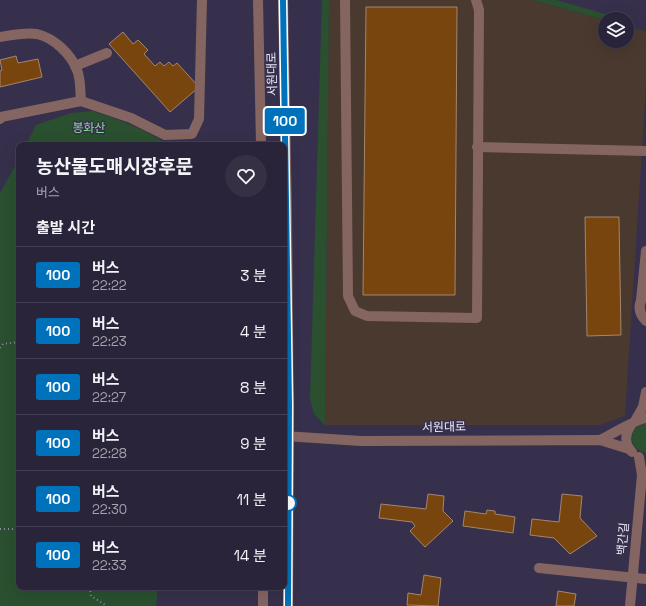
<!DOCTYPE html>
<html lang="ko">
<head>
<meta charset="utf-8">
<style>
  :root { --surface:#292439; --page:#353044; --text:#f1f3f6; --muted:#a5a4ae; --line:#454153 }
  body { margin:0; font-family:"Space Grotesk","Noto Sans KR",sans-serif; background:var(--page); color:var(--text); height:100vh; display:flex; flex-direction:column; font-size:15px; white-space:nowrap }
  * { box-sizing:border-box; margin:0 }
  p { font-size:13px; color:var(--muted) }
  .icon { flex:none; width:22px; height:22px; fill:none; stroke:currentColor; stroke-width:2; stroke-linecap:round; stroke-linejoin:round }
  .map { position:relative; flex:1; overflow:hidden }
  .drawer { position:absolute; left:16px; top:142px; width:271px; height:448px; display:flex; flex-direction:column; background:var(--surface); border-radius:8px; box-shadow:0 4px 16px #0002,0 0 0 1px var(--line) }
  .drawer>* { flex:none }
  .badge { padding:0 8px; border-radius:3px; font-size:14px; line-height:26px }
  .tools { position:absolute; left:598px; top:12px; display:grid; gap:8px }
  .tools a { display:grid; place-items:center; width:36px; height:36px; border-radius:50%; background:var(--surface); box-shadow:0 4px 16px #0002,0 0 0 1px var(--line); font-size:20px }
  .map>.badge { position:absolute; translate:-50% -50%; box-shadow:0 0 0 2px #fff }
  h2 { padding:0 20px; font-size:15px; line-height:36px }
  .round { display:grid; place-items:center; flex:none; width:42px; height:42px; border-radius:21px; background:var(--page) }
  .head { display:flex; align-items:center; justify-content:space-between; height:68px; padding:0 20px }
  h1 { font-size:19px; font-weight:700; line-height:30px }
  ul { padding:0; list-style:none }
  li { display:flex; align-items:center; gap:12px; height:56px; padding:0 20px; border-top:1px solid var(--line) }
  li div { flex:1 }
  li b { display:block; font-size:15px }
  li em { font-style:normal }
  li .badge { min-width:44px; font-weight:700; text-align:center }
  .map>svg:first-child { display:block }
</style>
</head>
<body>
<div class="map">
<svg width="646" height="606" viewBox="0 0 646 606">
  <rect width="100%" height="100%" fill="#37304c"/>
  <polygon fill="#4a392f" points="329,0 532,0 605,20 605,41 627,41 627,26 646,31 646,85 625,416 600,425 325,425"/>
  <g fill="#2a5030">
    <polygon points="322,0 329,0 325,425 314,414 310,398"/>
    <polygon points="532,0 556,0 623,19 605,20"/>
    <path d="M93 111C119 120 146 129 168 145H26L36 125 71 113Z"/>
    <polygon points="19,159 19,587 158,587 156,606 0,606 0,193"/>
    <path d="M646 423V453C633 450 628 440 635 428Z"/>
  </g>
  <g fill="#79450e" stroke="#a2866e">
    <polygon points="366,7 457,7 455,295 363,295"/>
    <polygon points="123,32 133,44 138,40 148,50 144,54 155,66 160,62 164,66 169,62 173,66 177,63 199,87 170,112 109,44"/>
    <polygon points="16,56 18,63 38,59 42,77 0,87 0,71 2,70 0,60"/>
    <polygon points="585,217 619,217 621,335 587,336"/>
    <polygon points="428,494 444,496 443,511 453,521 425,547 410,531 415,526 412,522 379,518 381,504 426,509"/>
    <polygon points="562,494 582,496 580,518 597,536 570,554 554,538 530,535 532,519 559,522"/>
    <polygon points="487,510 495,511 495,514 515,517 513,533 463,526 465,511 486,514"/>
    <polygon points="424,575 441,578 438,606 407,605 408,593 421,595"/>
    <polygon points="558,591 576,594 574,606 556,606"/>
  </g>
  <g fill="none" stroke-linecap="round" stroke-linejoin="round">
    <g stroke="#8f8aa1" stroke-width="2" stroke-dasharray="1 3" stroke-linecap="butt">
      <polyline points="0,348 3,344 19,342"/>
      <polyline points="0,529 19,529"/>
      <polyline points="90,587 91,596 107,606"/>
    </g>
    <g stroke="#856561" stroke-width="10">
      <polyline points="258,0 261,145"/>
      <polyline points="283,0 287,213 289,436 288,606"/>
      <polyline points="345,0 348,296 355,311 367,316 477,318 479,10 476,0"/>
      <path d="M0 37C12 35 25 32 37 34 54 38 71 54 77 70 81 79 80 92 81 101"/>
      <polyline points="75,66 107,53"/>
      <polyline points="0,119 1,117 81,101 131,118 165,135 192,134 199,119 202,0"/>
      <polyline points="477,147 646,151"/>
      <path d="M644 295C638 304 638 313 646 321"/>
      <polyline points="641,300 646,251"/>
      <polyline points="635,421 643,407 646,392"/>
      <path d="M631 425C625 434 624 444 632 452"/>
      <polyline points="284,436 361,441 600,440 629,449"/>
      <path d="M600 440C610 435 637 419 646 418"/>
      <polyline points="539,568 646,579"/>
      <polyline points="263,587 263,606"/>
      <polyline points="630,606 642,475 639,457"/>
    </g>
  </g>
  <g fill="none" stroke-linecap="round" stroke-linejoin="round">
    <g stroke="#fff" stroke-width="9">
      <polyline id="line" points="283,0 289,404 288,606"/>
    </g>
    <use href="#line" stroke="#0072bc" stroke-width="6"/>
  </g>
  <circle fill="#fff" stroke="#0072bc" stroke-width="2" cx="288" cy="503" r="8"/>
  <g text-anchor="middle" stroke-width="3" stroke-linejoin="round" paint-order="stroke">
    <g font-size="12" fill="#ebe8fa" stroke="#37304c">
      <text transform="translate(272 74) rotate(-91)" y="4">서원대로</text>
      <text transform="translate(444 427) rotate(-1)" y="4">서원대로</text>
      <text transform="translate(623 539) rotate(-85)" y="4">백간길</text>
    </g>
    <g font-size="12" fill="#88d995" stroke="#37304c">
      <text x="89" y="132">봉화산</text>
    </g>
  </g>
</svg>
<div class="tools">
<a><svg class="icon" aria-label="layers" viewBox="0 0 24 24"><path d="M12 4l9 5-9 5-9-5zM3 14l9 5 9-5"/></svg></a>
</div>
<b class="badge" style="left:285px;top:121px;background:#0072bc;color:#fff">100</b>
<section class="drawer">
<div class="head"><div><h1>농산물도매시장후문</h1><p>버스</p></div><a class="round"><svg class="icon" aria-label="heart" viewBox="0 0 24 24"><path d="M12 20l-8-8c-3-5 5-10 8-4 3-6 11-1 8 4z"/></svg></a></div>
<h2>출발 시간</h2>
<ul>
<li><span class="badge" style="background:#0072bc;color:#fff">100</span><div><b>버스</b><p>22:22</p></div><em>3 분</em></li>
<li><span class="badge" style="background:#0072bc;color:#fff">100</span><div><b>버스</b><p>22:23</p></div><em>4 분</em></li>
<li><span class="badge" style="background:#0072bc;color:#fff">100</span><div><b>버스</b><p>22:27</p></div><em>8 분</em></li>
<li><span class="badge" style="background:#0072bc;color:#fff">100</span><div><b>버스</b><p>22:28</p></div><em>9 분</em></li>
<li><span class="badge" style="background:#0072bc;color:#fff">100</span><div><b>버스</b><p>22:30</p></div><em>11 분</em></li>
<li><span class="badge" style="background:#0072bc;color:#fff">100</span><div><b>버스</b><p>22:33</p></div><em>14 분</em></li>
</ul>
</section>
</div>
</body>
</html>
